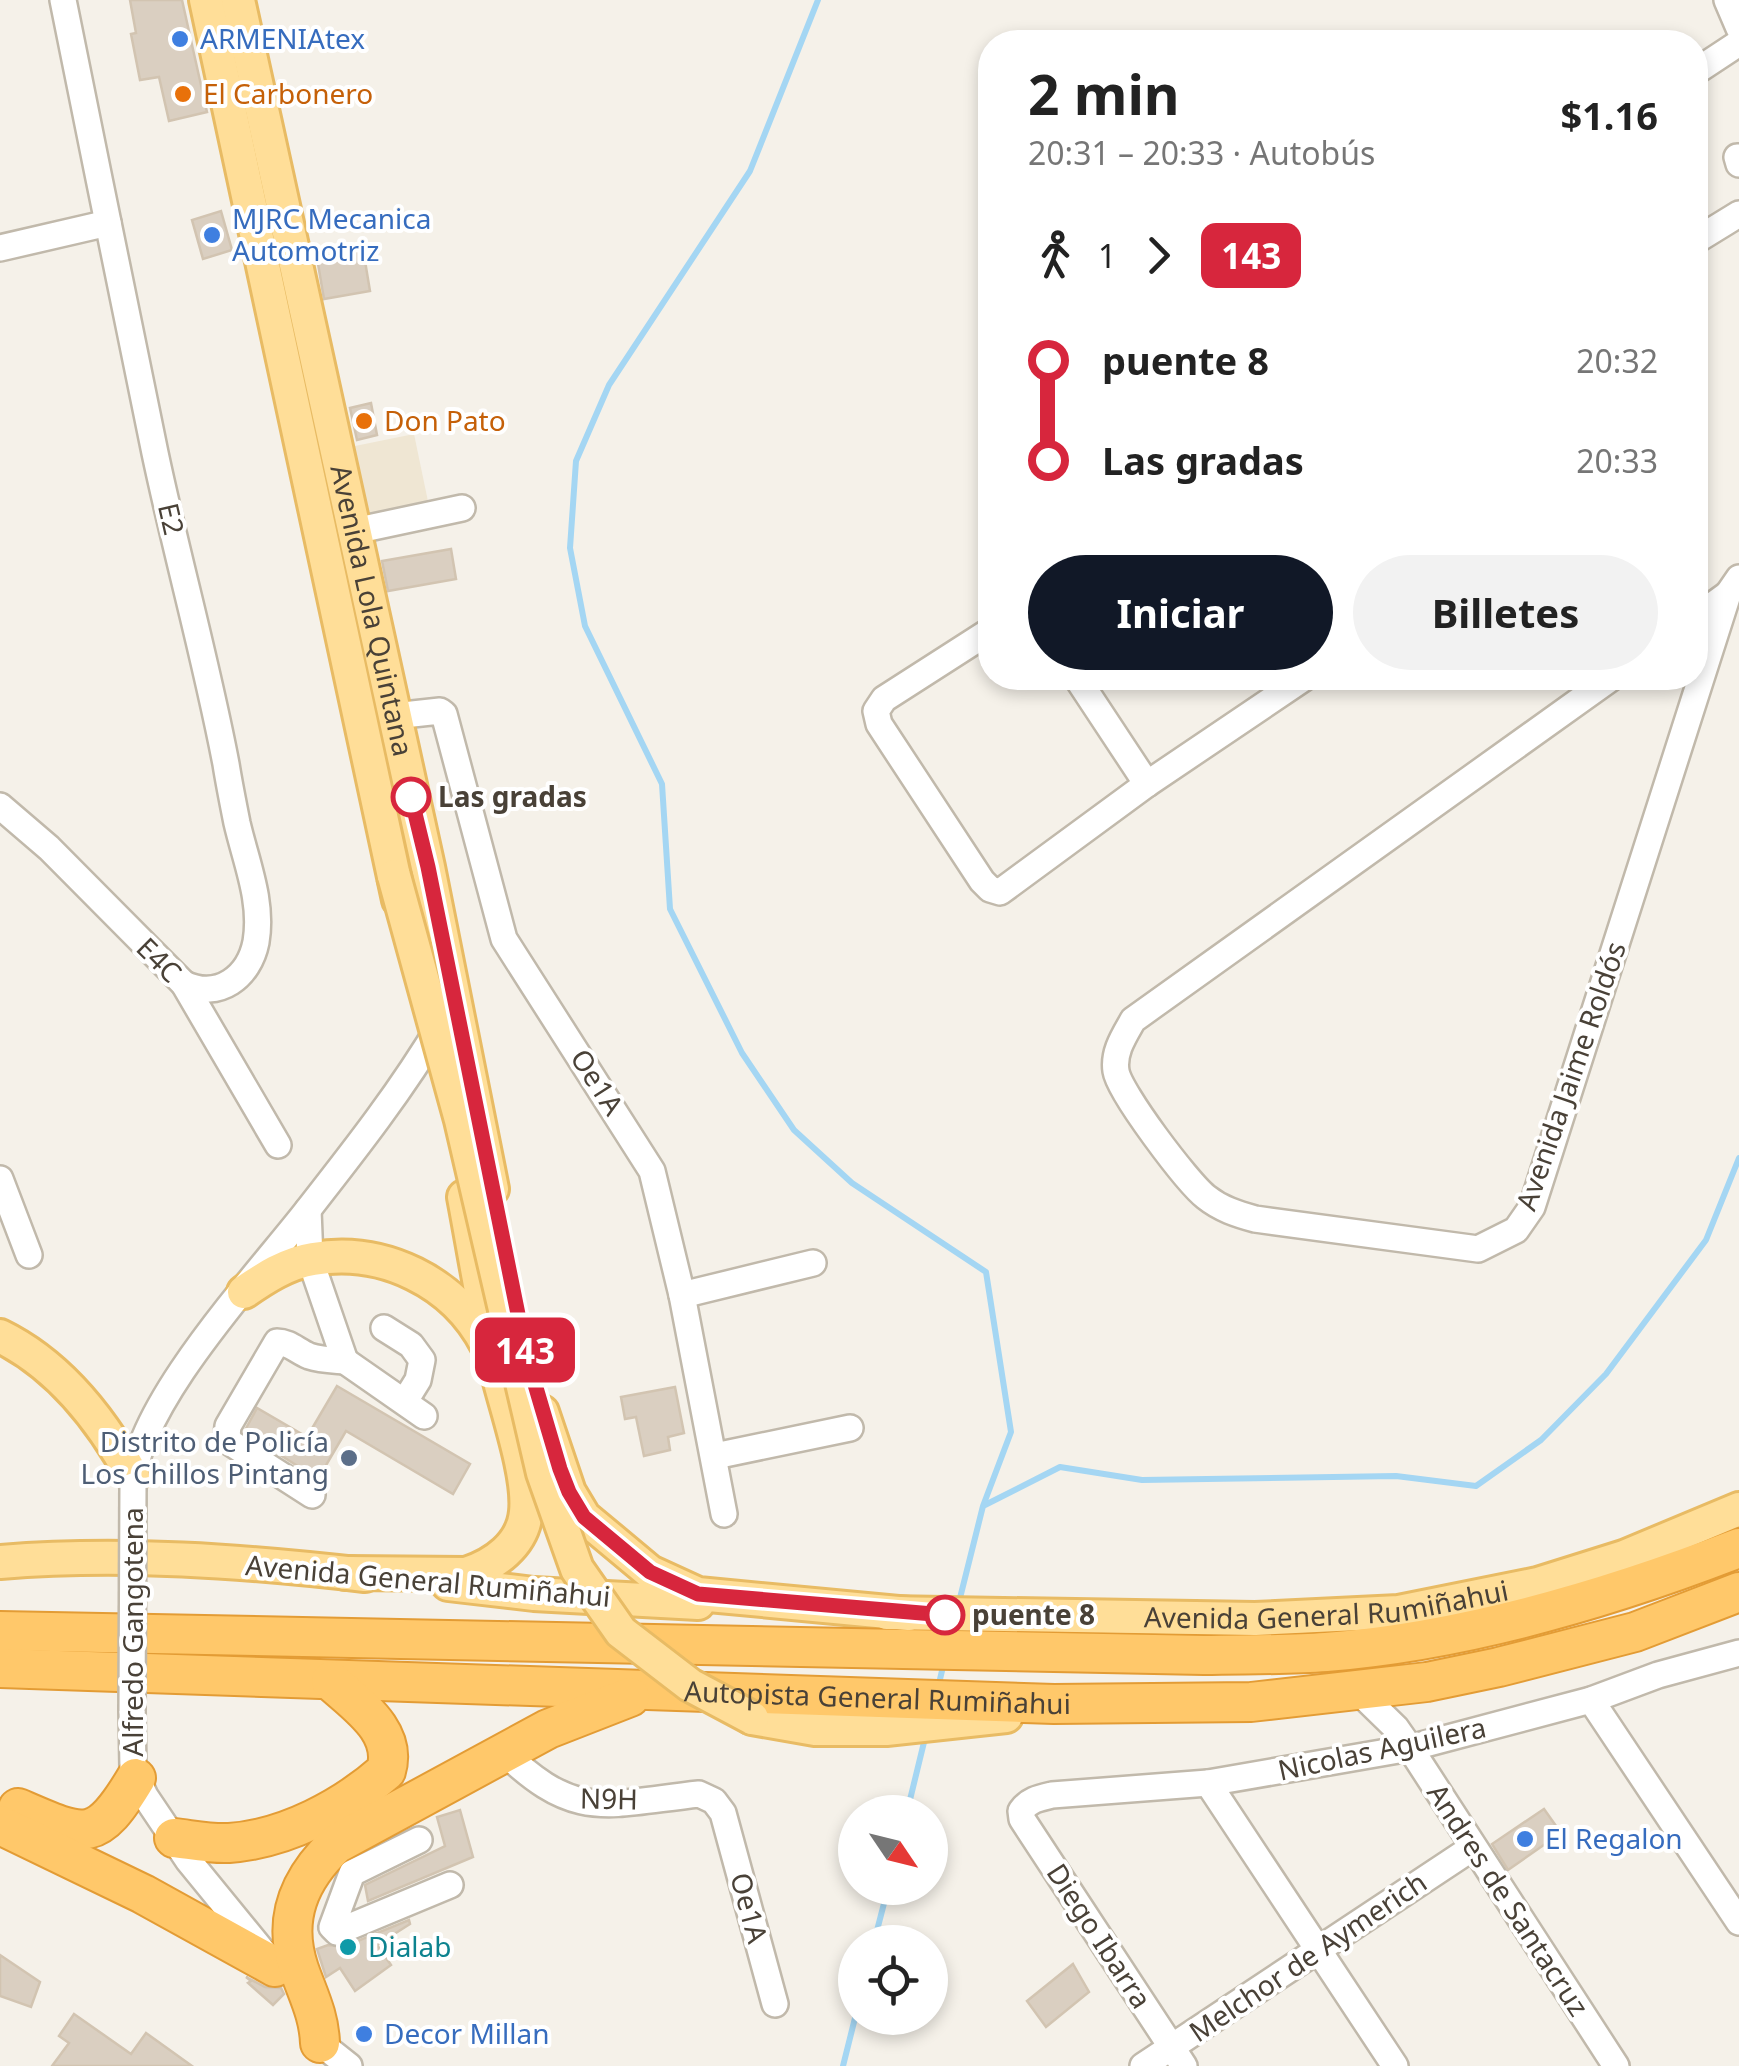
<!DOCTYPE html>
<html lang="es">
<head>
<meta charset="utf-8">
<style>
  :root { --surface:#fff; --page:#f2f2f2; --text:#222; --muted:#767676; --accent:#111827 }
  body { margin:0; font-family:"Noto Sans",sans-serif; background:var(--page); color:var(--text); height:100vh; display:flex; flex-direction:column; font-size:38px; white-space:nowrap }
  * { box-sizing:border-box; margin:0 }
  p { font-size:32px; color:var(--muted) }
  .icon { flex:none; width:55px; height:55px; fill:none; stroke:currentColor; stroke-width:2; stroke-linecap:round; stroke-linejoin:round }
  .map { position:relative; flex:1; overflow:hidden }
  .sheet { position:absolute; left:978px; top:30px; width:730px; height:660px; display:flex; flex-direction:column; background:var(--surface); border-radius:40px; box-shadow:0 5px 15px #0003 }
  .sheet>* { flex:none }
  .badge { padding:0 20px; border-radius:15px; font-size:35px; line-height:65px }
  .needle { width:65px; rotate:125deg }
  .tools { position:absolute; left:838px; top:1795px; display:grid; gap:20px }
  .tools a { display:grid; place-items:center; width:110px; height:110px; border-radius:50%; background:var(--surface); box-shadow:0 5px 15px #0003; font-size:50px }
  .map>.badge { position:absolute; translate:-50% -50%; box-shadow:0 0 0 5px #fff }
  .legs { display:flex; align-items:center; gap:15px; height:110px; padding:0 50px; font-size:32px }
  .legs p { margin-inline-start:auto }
  .head { display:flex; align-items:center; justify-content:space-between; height:170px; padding:0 50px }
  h1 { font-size:55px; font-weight:700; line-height:75px }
  .action { display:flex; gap:20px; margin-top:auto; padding:20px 50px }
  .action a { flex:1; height:115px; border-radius:60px; background:var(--accent); color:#fff; font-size:40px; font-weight:700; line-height:115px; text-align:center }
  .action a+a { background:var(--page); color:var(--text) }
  ul { padding:0 50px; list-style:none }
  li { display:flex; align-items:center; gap:35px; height:100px; font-size:38px }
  li i { display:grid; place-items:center; width:15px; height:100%; margin:0 12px; background:currentColor }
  li i::after { content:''; width:25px; height:25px; margin:-12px; border:8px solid; border-radius:50%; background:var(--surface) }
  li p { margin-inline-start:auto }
  li:first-child i { background:linear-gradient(#0000 50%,currentColor 0) }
  li:last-child i { background:linear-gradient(currentColor 50%,#0000 0) }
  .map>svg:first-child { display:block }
</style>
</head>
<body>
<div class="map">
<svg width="1739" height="2066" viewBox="0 0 1739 2066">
  <rect width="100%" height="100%" fill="#f5f1e9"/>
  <polygon fill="#efe6d3" points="414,434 430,511 366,524 350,447"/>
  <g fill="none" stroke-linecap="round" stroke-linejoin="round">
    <g stroke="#a4d6f3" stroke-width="6">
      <polyline points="818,0 750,171 609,385 576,461 570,548 585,626 662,784 670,909 742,1053 794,1130 852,1183 986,1272 1011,1432 983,1506 958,1606"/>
      <polyline points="985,1505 1060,1467 1142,1480 1396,1476 1476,1486 1541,1440 1606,1374 1706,1240 1739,1158"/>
      <polyline points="938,1688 944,1662"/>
      <polyline points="907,1812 926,1734"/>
      <polyline points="874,1942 888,1888"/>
      <polyline points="843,2066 855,2018"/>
    </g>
  </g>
  <g fill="#dacfc1" stroke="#d2c4b1" stroke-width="2.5">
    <polygon points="130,0 182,0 207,112 169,121 159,77 140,80 131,34 136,33"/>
    <polygon points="221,211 232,250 203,259 192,220"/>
    <polygon points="363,249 370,291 324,299 317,258"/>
    <polygon points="371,403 377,435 357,440 350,408"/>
    <polygon points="451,549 456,579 388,591 382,561"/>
    <polygon points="337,1386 470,1464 453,1494 346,1431 318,1479 244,1432 257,1408 307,1437"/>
    <polygon points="675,1387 684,1433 668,1437 670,1450 644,1456 636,1417 625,1419 621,1397"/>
    <polygon points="1544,1809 1561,1833 1508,1870 1492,1844"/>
    <polygon points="460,1810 473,1857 368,1901 365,1885 445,1846 437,1817"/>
    <polygon points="409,1920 410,1924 377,1945 391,1965 355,1991 340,1968 326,1977 317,1949 328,1945 343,1947"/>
    <polygon points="0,1955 40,1982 31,2007 0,1996"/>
    <polygon points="1073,1964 1089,1992 1046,2027 1027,2001"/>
    <polygon points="246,1977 265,1987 281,1988 284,1994 273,2005 248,1983 251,1981"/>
    <polygon points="74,2014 131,2054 146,2033 192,2066 52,2066 69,2043 59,2036"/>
  </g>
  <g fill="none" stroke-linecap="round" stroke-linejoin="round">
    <g stroke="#c1b9ab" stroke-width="30">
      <g id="minor">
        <path d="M63 0C94 151 123 302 155 453 177 557 206 659 226 764 229 783 233 803 237 823 246 862 263 901 256 942 249 977 219 1000 184 984"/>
        <polyline points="1727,0 1739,28"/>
        <polyline points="1695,72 1739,43"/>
        <polyline points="1737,157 1739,164"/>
        <polyline points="1695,241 1739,214"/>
        <polyline points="0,248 108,223"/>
        <polyline points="354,531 462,508"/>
        <polyline points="1695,618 1728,594"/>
        <polyline points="990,631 884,699 876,711 879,724 982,881 990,889 1000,892 1147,784 1304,678"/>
        <polyline points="1077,678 1147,784"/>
        <path d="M1611 678 1133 1020C1124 1036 1113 1052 1116 1071 1119 1092 1187 1182 1206 1197 1221 1209 1237 1214 1255 1219L1478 1249 1516 1230 1532 1207 1728 594 1739 578"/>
        <polyline points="394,716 440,711 444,714 504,939 652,1171 682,1295 724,1514"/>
        <polyline points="0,806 49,848 184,984 278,1145"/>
        <polyline points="0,1179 29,1255"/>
        <path d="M308 1210 310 1259 345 1361C333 1360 321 1360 309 1356 297 1351 289 1342 277 1342L228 1426 227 1436 231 1443 312 1495"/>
        <polyline points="682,1295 813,1263"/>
        <polyline points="384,1328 411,1345 422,1360 418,1380 405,1401"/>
        <polyline points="345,1361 424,1416"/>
        <polyline points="715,1456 850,1428"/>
        <path d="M133 1486C133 1408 258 1274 307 1211 354 1151 402 1090 441 1024"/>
        <polyline points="1358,1691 1396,1728 1410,1748 1616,2066"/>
        <polyline points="1591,1700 1739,1922"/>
        <polyline points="132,1711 133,1769 145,1796 188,1860 264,1953"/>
        <path d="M503 1751C576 1822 606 1804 699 1794L714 1801 723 1813 775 2004"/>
        <polyline points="1208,1783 1395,2066"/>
        <polyline points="419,1840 352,1873 332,1927 337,1932 450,1885"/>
        <polyline points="320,2043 349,2066"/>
        <polyline points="1143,2066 1472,1848"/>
        <path d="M1184 2066 1022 1819 1021 1811C1029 1800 1039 1798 1052 1795L1208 1783 1410 1748 1591 1700 1658 1675 1739 1653"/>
      </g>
    </g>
    <g stroke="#e8bb64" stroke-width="38">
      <g id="major">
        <polyline points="206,0 399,900"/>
        <path id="s1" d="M238 0 428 867 492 1189"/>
        <path d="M244 1292C264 1278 287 1263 313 1259 383 1247 455 1282 487 1345"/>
        <path d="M0 1336C59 1365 102 1420 133 1477"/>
        <polyline points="542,1412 569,1492 584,1517 650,1572 698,1594 909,1614"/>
        <path d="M0 1562C122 1552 243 1561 365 1575"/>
        <path d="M345 1573 466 1574C494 1565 523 1545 526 1512 530 1475 506 1408 497 1370 484 1313 475 1255 464 1197"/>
        <polyline points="448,1584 534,1594 698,1603"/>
        <path id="s2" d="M887 1613 1255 1619 1399 1612 1538 1584 1624 1557 1739 1509"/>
        <polyline points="752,1718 815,1729 886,1729 1006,1716"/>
      </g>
    </g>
    <g stroke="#e39c35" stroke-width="42">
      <g id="highway">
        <path d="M0 1631 1204 1655C1245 1654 1286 1655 1326 1652 1464 1641 1610 1598 1739 1548"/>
        <path id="s3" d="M0 1668 1054 1704 1251 1702 1427 1682 1499 1667 1635 1632 1739 1592"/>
        <path d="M18 1808C85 1837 96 1845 136 1778"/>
        <polyline points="0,1825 143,1894 275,1967"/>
        <path d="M174 1838C192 1840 211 1844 229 1843 286 1839 344 1808 386 1771 398 1731 357 1705 331 1681"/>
        <path d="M320 2043C319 2015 308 1995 299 1969 282 1919 299 1879 336 1844L548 1729 630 1697"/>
      </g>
    </g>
    <use href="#minor" stroke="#fff" stroke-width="25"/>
    <use href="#major" stroke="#ffde98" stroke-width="32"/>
    <use href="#highway" stroke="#ffc86a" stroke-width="38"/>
    <g stroke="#c1b9ab" stroke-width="30" stroke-linecap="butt">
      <polyline id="minor-bridge" points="132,1711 133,1486"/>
    </g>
    <g stroke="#e8bb64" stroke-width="38" stroke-linecap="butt">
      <polyline id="major-bridge" points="394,876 461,1120 543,1473 577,1569 621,1632 690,1685 752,1718"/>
    </g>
    <use href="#minor-bridge" stroke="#fff" stroke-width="25"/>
    <use href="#major-bridge" stroke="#ffde98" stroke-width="32"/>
  </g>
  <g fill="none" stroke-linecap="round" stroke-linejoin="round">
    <g stroke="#fff" stroke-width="22">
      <polyline id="line-1" points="411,797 428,867 526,1354 560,1469 569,1492 584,1517 650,1572 698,1594 945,1615"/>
    </g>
    <use href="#line-1" stroke="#d7263d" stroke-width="15"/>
  </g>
  <g fill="#3f7fe0" stroke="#fff" stroke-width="4">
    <circle cx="180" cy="39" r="10"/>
    <circle cx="212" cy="235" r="10"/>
    <circle cx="1525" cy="1839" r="10"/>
    <circle cx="364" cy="2034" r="10"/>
  </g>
  <g fill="#e8710a" stroke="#fff" stroke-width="4">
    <circle cx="183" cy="94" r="10"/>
    <circle cx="364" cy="421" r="10"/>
  </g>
  <g fill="#fff" stroke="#d7263d" stroke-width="5">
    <circle cx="411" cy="797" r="18"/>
    <circle cx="945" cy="1615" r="18"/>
  </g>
  <circle fill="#5c6f8a" stroke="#fff" stroke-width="4" cx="349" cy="1458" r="10"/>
  <circle fill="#0f9aa8" stroke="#fff" stroke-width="4" cx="348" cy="1947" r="10"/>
  <g text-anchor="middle" stroke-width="8" stroke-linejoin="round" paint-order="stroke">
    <g font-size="28" fill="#366cbe" stroke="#fff" text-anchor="start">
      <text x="200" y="49">ARMENIAtex</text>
      <text x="232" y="229">MJRC Mecanica<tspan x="232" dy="32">Automotriz</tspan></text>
      <text x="1545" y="1849">El Regalon</text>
      <text x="384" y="2044">Decor Millan</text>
    </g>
    <g font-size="28" fill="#c56008" stroke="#fff" text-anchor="start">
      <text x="203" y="104">El Carbonero</text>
      <text x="384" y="431">Don Pato</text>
    </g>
    <g font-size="28" fill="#494137" stroke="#fff">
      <text transform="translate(171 519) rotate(77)" y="10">E2</text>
      <text dy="10" stroke="none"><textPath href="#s1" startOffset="625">Avenida Lola Quintana</textPath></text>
      <text transform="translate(159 960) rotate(45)" y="10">E4C</text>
      <text transform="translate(1571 1076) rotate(-71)" y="10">Avenida Jaime Roldós</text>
      <text transform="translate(597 1082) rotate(57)" y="10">Oe1A</text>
      <text transform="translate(428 1581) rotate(5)" y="10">Avenida General Rumiñahui</text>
      <text dy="10" stroke="none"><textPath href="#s2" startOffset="440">Avenida General Rumiñahui</textPath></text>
      <text transform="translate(133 1632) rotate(-90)" y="10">Alfredo Gangotena</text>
      <text dy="10" stroke="none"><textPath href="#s3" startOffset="878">Autopista General Rumiñahui</textPath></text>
      <text transform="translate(1382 1749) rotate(-12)" y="10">Nicolas Aguilera</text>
      <text transform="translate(609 1799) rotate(1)" y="10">N9H</text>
      <text transform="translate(1508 1900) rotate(57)" y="10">Andres de Santacruz</text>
      <text transform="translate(749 1908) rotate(75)" y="10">Oe1A</text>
      <text transform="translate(1099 1936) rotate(57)" y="10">Diego Ibarra</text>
      <text transform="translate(1308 1957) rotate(-34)" y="10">Melchor de Aymerich</text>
    </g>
    <g font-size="28" font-weight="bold" fill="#494137" stroke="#fff" text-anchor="start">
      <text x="438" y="807">Las gradas</text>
      <text x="972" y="1625">puente 8</text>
    </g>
    <g font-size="28" fill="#4e5e75" stroke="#fff" text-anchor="end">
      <text x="329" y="1452">Distrito de Policía<tspan x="329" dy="32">Los Chillos Pintang</tspan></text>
    </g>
    <g font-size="28" fill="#0d838f" stroke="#fff" text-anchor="start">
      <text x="368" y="1957">Dialab</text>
    </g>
  </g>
</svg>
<div class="tools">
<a><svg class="needle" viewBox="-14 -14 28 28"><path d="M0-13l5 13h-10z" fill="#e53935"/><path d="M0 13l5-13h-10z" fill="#767676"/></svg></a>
<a><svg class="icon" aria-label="locate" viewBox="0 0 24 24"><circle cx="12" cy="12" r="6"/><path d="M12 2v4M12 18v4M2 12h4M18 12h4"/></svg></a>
</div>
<b class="badge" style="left:525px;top:1350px;background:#d7263d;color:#fff">143</b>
<section class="sheet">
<div class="head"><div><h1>2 min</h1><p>20:31 – 20:33 · Autobús</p></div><b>$1.16</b></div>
<div class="legs"><svg class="icon" aria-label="walk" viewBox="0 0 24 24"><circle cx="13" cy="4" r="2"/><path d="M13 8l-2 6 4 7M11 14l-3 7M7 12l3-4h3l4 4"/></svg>1<svg class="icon" aria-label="forward" viewBox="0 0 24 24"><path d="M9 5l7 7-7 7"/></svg><b class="badge" style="background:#d7263d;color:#fff">143</b></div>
<ul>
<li><i style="color:#d7263d"></i><b>puente 8</b><p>20:32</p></li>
<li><i style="color:#d7263d"></i><b>Las gradas</b><p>20:33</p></li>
</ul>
<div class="action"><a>Iniciar</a><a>Billetes</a></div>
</section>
</div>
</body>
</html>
